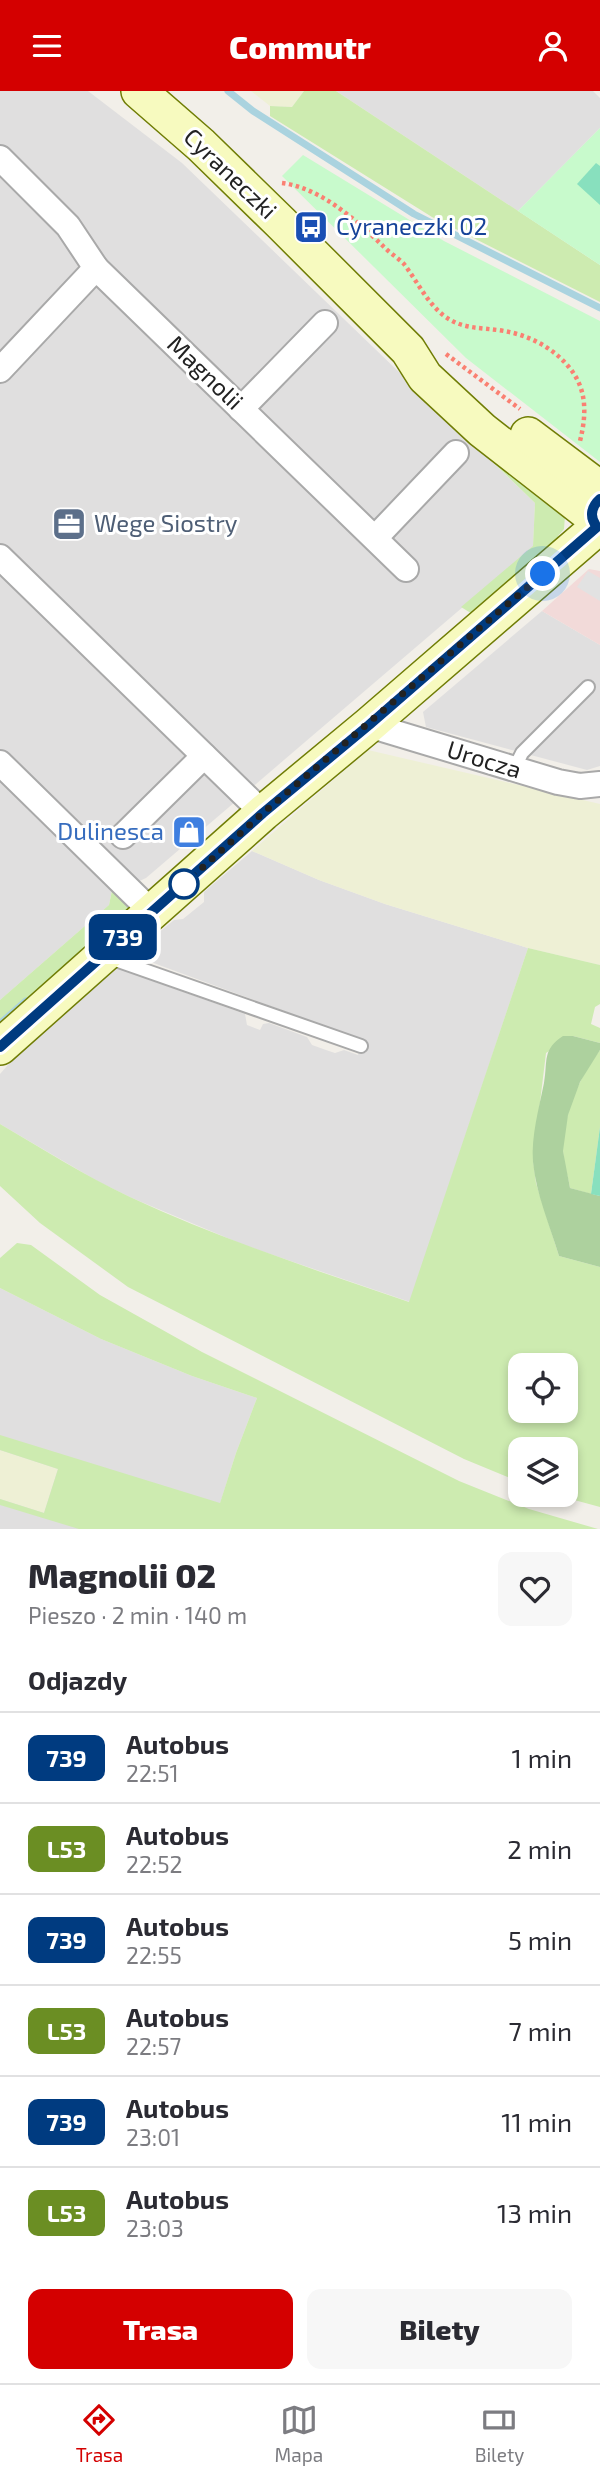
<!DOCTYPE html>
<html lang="pl">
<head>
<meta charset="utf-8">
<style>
  :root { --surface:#fff; --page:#f7f7f7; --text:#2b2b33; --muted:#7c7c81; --line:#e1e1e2; --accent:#d40000 }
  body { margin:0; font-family:"Exo 2",sans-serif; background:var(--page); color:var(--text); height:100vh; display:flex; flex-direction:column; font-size:26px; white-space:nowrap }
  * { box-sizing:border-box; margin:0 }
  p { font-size:23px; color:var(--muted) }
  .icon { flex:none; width:38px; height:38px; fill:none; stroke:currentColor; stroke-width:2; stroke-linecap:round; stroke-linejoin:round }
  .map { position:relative; height:1438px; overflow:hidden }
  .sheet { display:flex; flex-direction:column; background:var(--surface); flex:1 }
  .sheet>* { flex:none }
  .badge { padding:0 14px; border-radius:10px; font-size:24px; line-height:46px }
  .fabs { position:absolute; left:508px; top:1262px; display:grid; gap:14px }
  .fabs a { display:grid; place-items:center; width:70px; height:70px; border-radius:14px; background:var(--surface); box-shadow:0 4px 10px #0003; font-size:35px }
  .you { position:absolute; width:35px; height:35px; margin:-18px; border:5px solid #fff; border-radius:50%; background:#1a73e8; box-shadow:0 0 0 10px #1a73e833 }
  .map>.badge { position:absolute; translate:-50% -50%; box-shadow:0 0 0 4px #fff }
  h2 { padding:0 28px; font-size:26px; line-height:63px }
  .round { display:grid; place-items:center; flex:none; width:74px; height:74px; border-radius:14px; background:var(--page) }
  .head { display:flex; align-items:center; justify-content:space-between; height:119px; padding:0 28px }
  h1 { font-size:33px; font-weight:800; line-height:52px }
  .cta { display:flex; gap:14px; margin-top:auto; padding:14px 28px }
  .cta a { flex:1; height:80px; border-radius:14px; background:var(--accent); color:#fff; font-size:28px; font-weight:800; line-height:80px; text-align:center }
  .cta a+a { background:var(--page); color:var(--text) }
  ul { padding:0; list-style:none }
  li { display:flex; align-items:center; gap:21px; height:91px; padding:0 28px; border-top:2px solid var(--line) }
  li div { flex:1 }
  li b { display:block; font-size:26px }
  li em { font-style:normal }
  li .badge { min-width:77px; font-weight:700; text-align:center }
  header { display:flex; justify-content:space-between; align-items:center; height:91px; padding:0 28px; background:var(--accent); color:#fff; font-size:32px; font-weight:800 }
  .menu { display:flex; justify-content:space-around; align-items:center; height:98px; border-top:2px solid var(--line); background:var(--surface); font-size:19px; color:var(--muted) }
  .menu a { display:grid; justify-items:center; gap:4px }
  .menu .selected { color:var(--accent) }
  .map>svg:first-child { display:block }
</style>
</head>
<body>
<header><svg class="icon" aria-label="menu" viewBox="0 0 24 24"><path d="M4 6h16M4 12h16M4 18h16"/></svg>Commutr<svg class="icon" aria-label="person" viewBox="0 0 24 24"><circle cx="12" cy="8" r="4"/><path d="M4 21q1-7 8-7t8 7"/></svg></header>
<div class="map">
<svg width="600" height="1438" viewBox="0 0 600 1438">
  <rect width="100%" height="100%" fill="#f2efe9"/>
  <g fill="#e0dfdf">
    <polygon points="0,0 88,0 182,72 535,412 533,456 146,787 133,793 0,663"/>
    <polygon points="336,0 593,0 600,7 600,37 518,120"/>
    <polygon points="542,520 600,554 600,675 587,679 426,636 423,621"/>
    <polygon points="0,684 113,795 109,814 0,909"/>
    <polygon points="252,760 319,789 385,813 528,857 410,1211 244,1154 132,1107 99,1091 0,1033 0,983 14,967 117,877 245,923 247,934 260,939 263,933 269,932 307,946 312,954 326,959 335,962 344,959 358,964 363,949 140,867 136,860 174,829 183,828 204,811 204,801"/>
    <polygon points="0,1197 101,1248 192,1285 257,1307 236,1362 212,1438 0,1438"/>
  </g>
  <polygon fill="#f2dad9" points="589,478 600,480 600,554 542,520"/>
  <g fill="#eef0d5">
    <polygon points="251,0 304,0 292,16 270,15"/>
    <polygon points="368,659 600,713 600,874 528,857 385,813 319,789 252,760"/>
    <polygon points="0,1359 58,1378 44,1422 0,1408"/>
  </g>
  <g fill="#cdebb0" fill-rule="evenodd">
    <polygon points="304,0 336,0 600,174 600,211 432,126 270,25 270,15 292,16"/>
    <polygon points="470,349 565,425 564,438 558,445 560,448 474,524 461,516 533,455 535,412"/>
    <polygon points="113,795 128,811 129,824 0,941 0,909 109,814"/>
    <path d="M528 857 600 874V913L595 916 591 933 600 937V952L573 945 546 962 533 1069 536 1092 559 1165 600 1176V1416L556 1404H565V1358H520V1391L464 1368 128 1196 40 1132 0 1095V1033C43 1058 85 1085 130 1106 220 1148 315 1179 409 1211ZM520 1274H565V1320H520Z"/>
    <path d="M600 959V1036L591 1103 570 1097C568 1085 563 1071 563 1059 563 1024 579 986 600 959Z"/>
    <polygon points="17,1152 31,1154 100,1204 202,1261 459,1390 529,1418 598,1438 79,1438 0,1414 0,1408 44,1422 58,1378 0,1359 0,1344 220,1412 236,1362 257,1307 192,1285 101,1248 0,1197 0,1167"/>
  </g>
  <path fill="#add19e" d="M563 945H573L600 952V959L580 991 568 1024 563 1060 570 1097 600 1105V1176L559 1165C550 1135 536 1103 533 1071 531 1045 539 1017 544 992 548 969 542 959 563 945Z"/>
  <g fill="#c8facc">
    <polygon points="600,37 600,174 518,120"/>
    <polygon points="303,64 444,150 600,230 600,371 466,267 282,85"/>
  </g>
  <g fill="#88e0be">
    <polygon points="596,72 600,75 600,114 577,93"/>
    <polygon points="600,1036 600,1105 591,1103"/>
  </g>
  <polygon fill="#e2e2e2" points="588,480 600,487 600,510 577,496"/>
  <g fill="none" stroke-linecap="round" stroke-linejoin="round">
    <g stroke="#aad3df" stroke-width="7">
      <polyline points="228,0 253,20 414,123 600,217"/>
      <polyline points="3,930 26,910"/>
    </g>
    <g stroke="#a9a9a9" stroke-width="16">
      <g id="lane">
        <polyline points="514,678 522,662 588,596"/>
        <polyline points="107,866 361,955"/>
      </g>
    </g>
    <g stroke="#a9a9a9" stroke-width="28">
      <g id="street">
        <polyline points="0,67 68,135 96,177"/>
        <polyline points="0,279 96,177 406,478"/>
        <polyline points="241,318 325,232"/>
        <polyline points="375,447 456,362"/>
        <polyline points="0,466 263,722"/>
        <polyline points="369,634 558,691 580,695 600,693"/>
        <polyline points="0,672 152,821"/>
        <polyline points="123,745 204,665"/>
      </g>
    </g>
    <g stroke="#707d05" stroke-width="38">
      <g id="secondary">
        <polyline points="139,0 201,54 281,132 408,259 425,286 482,339 591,424"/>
        <polyline points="528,344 600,398"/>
        <polyline points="0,956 263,722 369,634 597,437"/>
      </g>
    </g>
    <g stroke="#fa8072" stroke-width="4.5" stroke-dasharray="3.5 3.5" stroke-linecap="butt">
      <path d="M282 92C321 97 356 129 384 156 390 162 398 167 404 173 417 190 426 210 443 224 462 239 481 236 504 240 528 244 552 256 568 275 587 297 587 322 580 350"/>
      <polyline points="446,263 520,318"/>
    </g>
    <use href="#lane" stroke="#fff" stroke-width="12"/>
    <use href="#street" stroke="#fff" stroke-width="24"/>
    <use href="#secondary" stroke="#f7fabf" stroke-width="35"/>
  </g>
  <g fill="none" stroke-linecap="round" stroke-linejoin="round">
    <g stroke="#fff" stroke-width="16">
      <path id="line" d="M0 956 263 722 369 634 597 436C589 426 591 416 600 408"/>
    </g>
    <use href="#line" stroke="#003b80" stroke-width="10"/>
    <polyline stroke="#222" stroke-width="7" stroke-dasharray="0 12.6" points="184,793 263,722 543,483"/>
  </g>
  <defs>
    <g id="bus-square" transform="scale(1.75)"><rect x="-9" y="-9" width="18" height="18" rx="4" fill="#1a4fb4" stroke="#fff"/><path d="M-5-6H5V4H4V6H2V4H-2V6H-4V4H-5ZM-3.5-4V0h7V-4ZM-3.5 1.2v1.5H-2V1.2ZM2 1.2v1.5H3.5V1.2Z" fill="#fff"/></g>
    <g id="office-square" transform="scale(1.75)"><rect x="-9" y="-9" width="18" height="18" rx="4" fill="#5c6f8a" stroke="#fff"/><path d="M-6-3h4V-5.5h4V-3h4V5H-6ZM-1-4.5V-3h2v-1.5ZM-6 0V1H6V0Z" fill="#fff"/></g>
    <g id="shop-square" transform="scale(1.75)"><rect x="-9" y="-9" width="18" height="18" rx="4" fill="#3f7fe0" stroke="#fff"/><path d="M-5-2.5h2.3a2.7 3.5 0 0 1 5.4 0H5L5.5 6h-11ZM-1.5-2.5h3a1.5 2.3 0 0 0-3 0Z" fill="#fff"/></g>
  </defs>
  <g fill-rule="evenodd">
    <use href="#bus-square" x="311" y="136"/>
    <use href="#office-square" x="69" y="433"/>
    <use href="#shop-square" x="189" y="741"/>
  </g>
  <circle fill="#fff" stroke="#003b80" stroke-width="3.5" cx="184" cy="793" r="14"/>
  <g text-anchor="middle" stroke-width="6" stroke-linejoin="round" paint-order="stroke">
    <g font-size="24" fill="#222" stroke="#fff">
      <text transform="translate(230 83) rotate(44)" y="8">Cyraneczki</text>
      <text transform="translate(205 282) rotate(44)" y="8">Magnolii</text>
      <text transform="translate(484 669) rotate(17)" y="8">Urocza</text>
    </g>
    <g font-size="24" fill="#164399" stroke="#fff" text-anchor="start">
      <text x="336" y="144">Cyraneczki 02</text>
    </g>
    <g font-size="24" fill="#4e5e75" stroke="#fff" text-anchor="start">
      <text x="94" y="441">Wege Siostry</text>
    </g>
    <g font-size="24" fill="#366cbe" stroke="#fff" text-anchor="end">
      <text x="164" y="749">Dulinesca</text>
    </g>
  </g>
</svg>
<div class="fabs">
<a><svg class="icon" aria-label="locate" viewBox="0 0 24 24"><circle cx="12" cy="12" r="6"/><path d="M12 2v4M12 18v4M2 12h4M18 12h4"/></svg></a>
<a><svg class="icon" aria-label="layers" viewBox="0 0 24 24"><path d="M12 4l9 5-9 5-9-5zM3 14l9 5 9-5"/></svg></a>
</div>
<div class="you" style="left:543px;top:483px"></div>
<b class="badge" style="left:123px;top:846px;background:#003b80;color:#fff">739</b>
</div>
<section class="sheet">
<div class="head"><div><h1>Magnolii 02</h1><p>Pieszo · 2 min · 140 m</p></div><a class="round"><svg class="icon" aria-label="heart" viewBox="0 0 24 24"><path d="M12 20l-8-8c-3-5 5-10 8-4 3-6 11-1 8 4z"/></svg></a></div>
<h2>Odjazdy</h2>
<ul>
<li><span class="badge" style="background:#003b80;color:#fff">739</span><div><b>Autobus</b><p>22:51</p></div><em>1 min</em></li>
<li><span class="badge" style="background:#6b8e23;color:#fff">L53</span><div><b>Autobus</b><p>22:52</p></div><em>2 min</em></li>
<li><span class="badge" style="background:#003b80;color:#fff">739</span><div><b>Autobus</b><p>22:55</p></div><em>5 min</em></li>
<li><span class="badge" style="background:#6b8e23;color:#fff">L53</span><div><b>Autobus</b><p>22:57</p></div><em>7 min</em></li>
<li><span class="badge" style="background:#003b80;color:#fff">739</span><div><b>Autobus</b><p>23:01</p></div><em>11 min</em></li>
<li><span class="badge" style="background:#6b8e23;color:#fff">L53</span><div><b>Autobus</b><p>23:03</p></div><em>13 min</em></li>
</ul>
<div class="cta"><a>Trasa</a><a>Bilety</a></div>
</section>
<nav class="menu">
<a class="selected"><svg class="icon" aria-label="directions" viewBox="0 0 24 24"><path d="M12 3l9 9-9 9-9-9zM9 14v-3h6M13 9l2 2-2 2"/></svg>Trasa</a>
<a><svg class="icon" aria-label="map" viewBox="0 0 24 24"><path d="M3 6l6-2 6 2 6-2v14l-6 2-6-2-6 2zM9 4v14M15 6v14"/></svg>Mapa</a>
<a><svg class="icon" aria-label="tickets" viewBox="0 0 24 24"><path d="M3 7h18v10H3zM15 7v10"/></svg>Bilety</a>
</nav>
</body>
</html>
